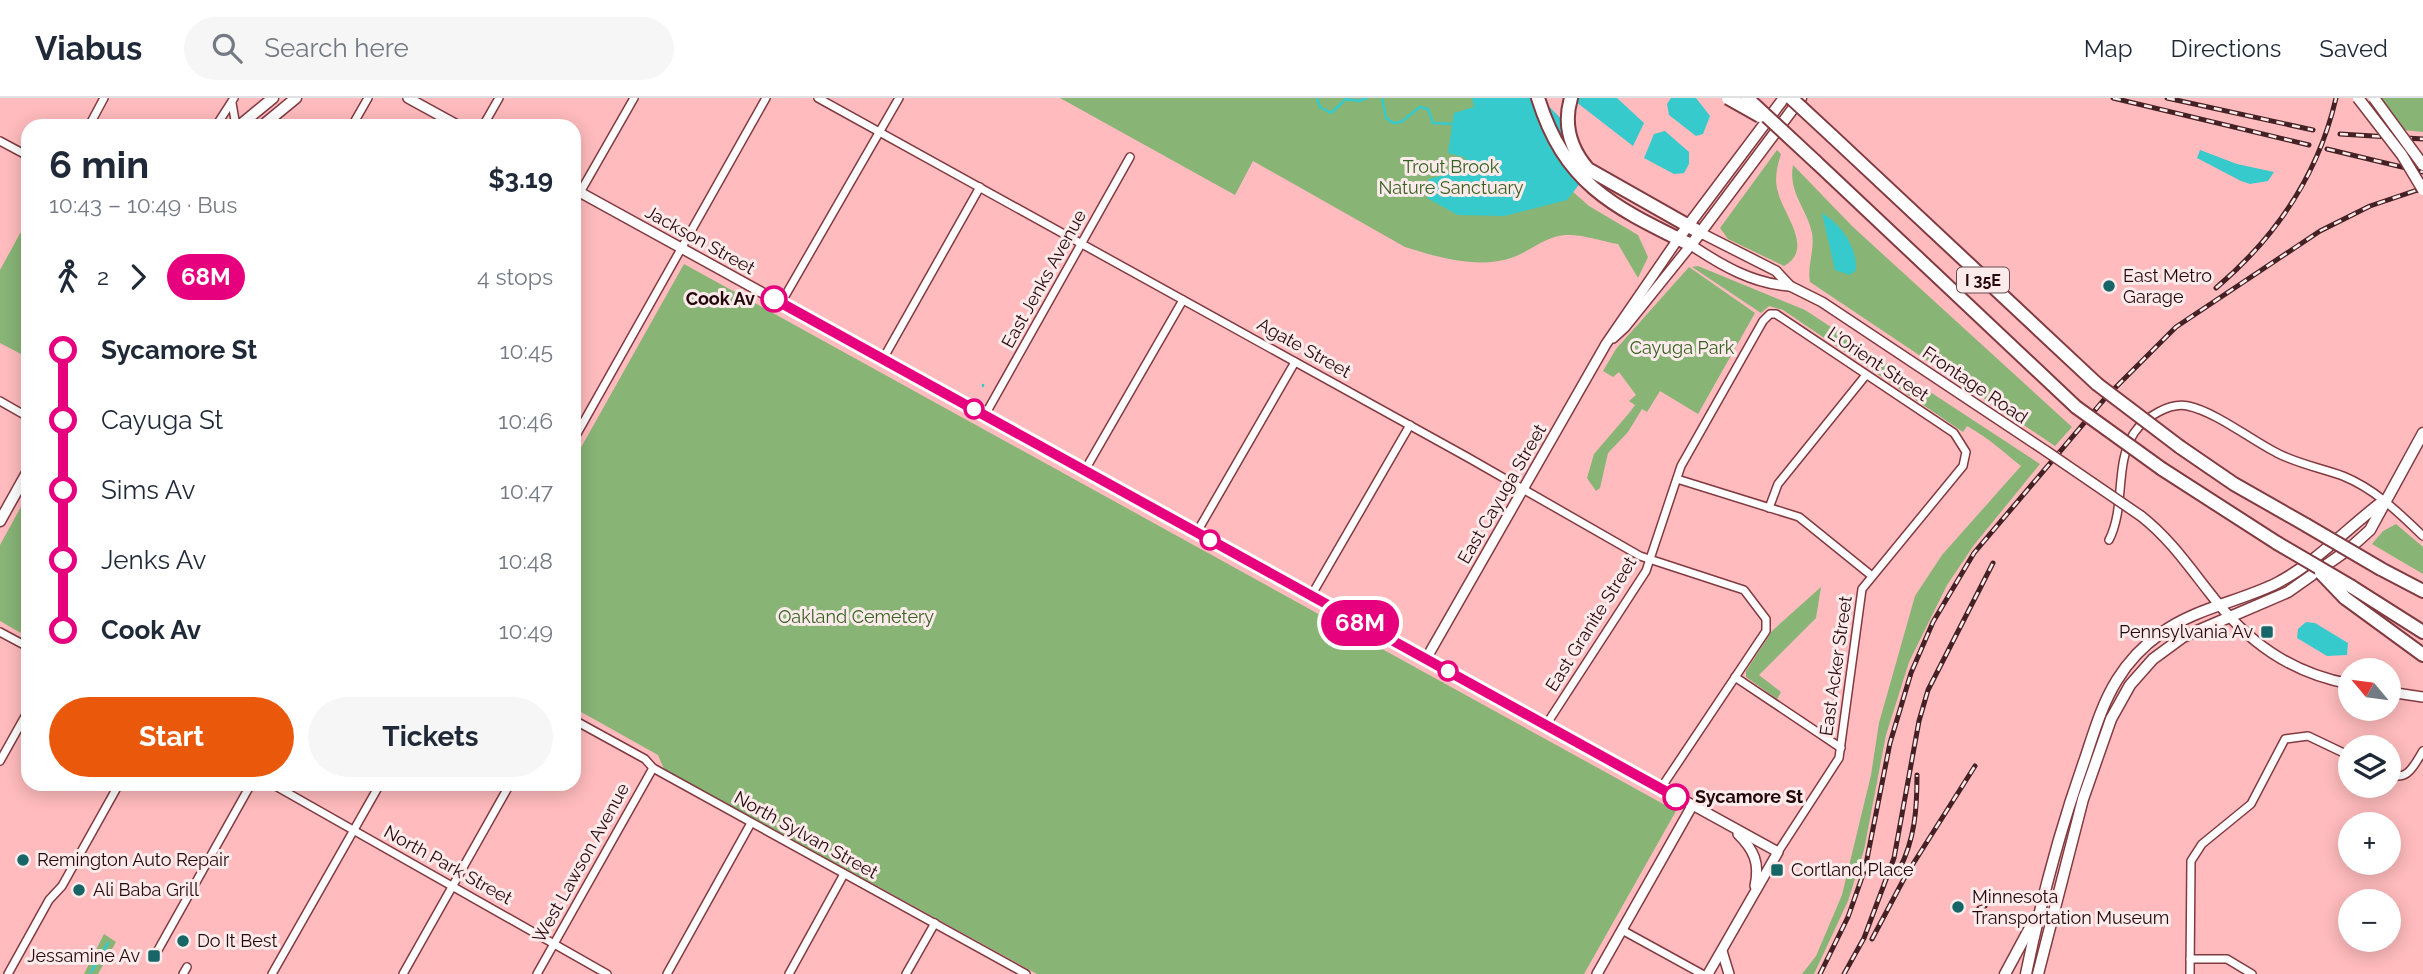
<!DOCTYPE html>
<html lang="en">
<head>
<meta charset="utf-8">
<style>
  :root { --surface:#fff; --page:#f6f6f7; --text:#1f2937; --muted:#747a83; --line:#e0e1e3; --accent:#ea580c }
  body { margin:0; font-family:Raleway,sans-serif; background:var(--page); color:var(--text); height:100vh; display:flex; flex-direction:column; font-size:26px; white-space:nowrap }
  * { box-sizing:border-box; margin:0 }
  p { font-size:23px; color:var(--muted) }
  .icon { flex:none; width:38px; height:38px; fill:none; stroke:currentColor; stroke-width:2; stroke-linecap:round; stroke-linejoin:round }
  .map { position:relative; flex:1; overflow:hidden }
  .side { position:absolute; left:21px; top:21px; width:560px; height:672px; display:flex; flex-direction:column; background:var(--surface); border-radius:21px; box-shadow:0 4px 18px #0003 }
  .side>* { flex:none }
  .badge { padding:0 14px; border-radius:23px; font-size:24px; line-height:46px }
  .needle { width:46px; rotate:299deg }
  .fabs { position:absolute; left:2338px; top:560px; display:grid; gap:14px }
  .fabs a { display:grid; place-items:center; width:63px; height:63px; border-radius:50%; background:var(--surface); box-shadow:0 4px 18px #0003; font-size:35px }
  .map>.badge { position:absolute; translate:-50% -50%; box-shadow:0 0 0 4px #fff }
  .legs { display:flex; align-items:center; gap:10px; height:77px; padding:0 28px; font-size:23px }
  .legs p { margin-inline-start:auto }
  .head { display:flex; align-items:center; justify-content:space-between; height:119px; padding:0 28px }
  h1 { font-size:38px; font-weight:700; line-height:52px }
  .primary-button { display:flex; gap:14px; margin-top:auto; padding:14px 28px }
  .primary-button a { flex:1; height:80px; border-radius:42px; background:var(--accent); color:#fff; font-size:28px; font-weight:700; line-height:80px; text-align:center }
  .primary-button a+a { background:var(--page); color:var(--text) }
  ul { padding:0 28px; list-style:none }
  li { display:flex; align-items:center; gap:24px; height:70px; font-size:26px }
  li i { display:grid; place-items:center; width:10px; height:100%; margin:0 9px; background:currentColor }
  li i::after { content:''; width:18px; height:18px; margin:-9px; border:5px solid; border-radius:50%; background:var(--surface) }
  li p { margin-inline-start:auto }
  li:first-child i { background:linear-gradient(#0000 50%,currentColor 0) }
  li:last-child i { background:linear-gradient(currentColor 50%,#0000 0) }
  header { display:flex; align-items:center; gap:42px; box-sizing:border-box; height:98px; padding:0 35px; background:var(--surface); border-bottom:2px solid var(--line) }
  header strong { font-size:33px }
  nav { display:flex; gap:38px; margin-inline-start:auto; font-size:24px }
  .search { width:490px; height:63px; background:var(--page); display:flex; align-items:center; gap:18px; box-sizing:border-box; padding:0 24px; border-radius:38px; color:var(--muted); font-size:26px }
  .map>svg:first-child { display:block }
</style>
</head>
<body>
<header>
<strong>Viabus</strong>
<div class="search"><svg class="icon" aria-label="search" viewBox="0 0 24 24"><circle cx="10" cy="10" r="6"/><path d="M15 15l6 6"/></svg>Search here</div>
<nav><a>Map</a><a>Directions</a><a>Saved</a></nav>
</header>
<div class="map">
<svg width="2423" height="876" viewBox="0 0 2423 876">
  <rect width="100%" height="100%" fill="#ffbbbd"/>
  <g fill="#88b476">
    <path d="M1060 0H1500L1531 57 1589 108 1638 137 1648 159 1638 180 1618 146C1601 143 1583 136 1565 137 1546 138 1529 154 1511 160 1479 171 1436 159 1405 149L1253 63 1235 97Z"/>
    <polygon points="2377,0 2423,0 2423,34 2403,32"/>
    <path d="M1777 52 1781 56C1777 69 1774 81 1778 94 1783 116 1815 151 1784 168L1728 141 1720 130Z"/>
    <path d="M1793 67 1853 129 2072 329 2055 348 1810 184C1807 167 1815 153 1812 135 1807 110 1788 95 1793 67Z"/>
    <polygon points="28,121 28,248 23,257 0,245 0,172"/>
    <polygon points="684,166 1676,713 1584,876 1037,876 664,671 658,657 574,610 574,362"/>
    <path d="M1698 168 1805 212 2040 366 1974 447 1947 487 1909 564 1886 637 1864 752 1848 803 1814 876H1802L1816 858 1842 797 1871 677 1879 625 1915 498 1942 457 2021 368C2000 351 1991 342 1967 328L1963 334 1783 212 1769 208 1761 215 1692 169Z"/>
    <polygon points="1689,169 1755,215 1698,316 1660,293 1647,314 1642,311 1628,334 1608,355 1600,390 1596,393 1587,380 1594,356 1630,314 1635,307 1629,303 1636,297 1619,274 1613,279 1603,273 1616,251"/>
    <polygon points="28,396 28,539 0,523 0,447"/>
    <polygon points="2396,426 2423,449 2423,476 2372,446 2383,433"/>
    <polygon points="1821,489 1816,520 1759,577 1781,594 1777,601 1746,579 1746,573 1772,533"/>
    <polygon points="104,836 116,844 98,876 84,876"/>
  </g>
  <g fill="#36cacd">
    <polygon points="1472,0 1541,0 1566,26 1592,70 1567,102 1504,118 1458,117 1427,100 1429,81 1460,73 1466,60 1448,55 1454,15 1474,9"/>
    <polygon points="1571,0 1617,0 1644,25 1633,48"/>
    <polygon points="1671,0 1696,0 1710,18 1703,36 1696,38 1669,17 1667,6"/>
    <polygon points="1665,33 1689,54 1689,66 1684,75 1674,76 1644,60 1654,36"/>
    <polygon points="2200,52 2237,66 2274,74 2268,83 2250,86 2241,83 2197,60"/>
    <path d="M1822 115C1841 126 1857 149 1856 172L1850 177 1835 172Z"/>
    <polygon points="2306,524 2315,525 2348,545 2347,557 2327,558 2297,540 2298,531"/>
  </g>
  <g fill="none" stroke-linecap="round" stroke-linejoin="round">
    <g stroke="#36cacd" stroke-width="2.5">
      <polyline points="1317,0 1320,9 1331,15 1346,1 1359,3 1367,0"/>
      <polyline points="1382,0 1386,20 1393,25 1401,24 1420,9 1428,11 1433,25 1453,26"/>
      <polyline points="983,287 983,288"/>
      <polyline points="91,874 108,845"/>
    </g>
    <g stroke="#813a40" stroke-width="10">
      <g id="minor">
        <polyline points="818,0 1467,359 1640,458 1744,492 1766,521 1766,533 1661,690"/>
        <polyline points="232,5 236,28"/>
        <polyline points="89,28 104,0"/>
        <polyline points="216,28 234,0"/>
        <polyline points="352,28 368,0"/>
        <polyline points="483,28 499,0"/>
        <polyline points="0,43 28,58"/>
        <polyline points="574,105 634,0"/>
        <polyline points="781,205 899,0"/>
        <polyline points="883,261 980,89"/>
        <polyline points="0,303 28,319"/>
        <polyline points="985,317 1130,59"/>
        <polyline points="574,341 766,0"/>
        <polyline points="1085,372 1183,202"/>
        <polyline points="1677,381 1799,419 1872,478"/>
        <polyline points="1769,410 1778,386 1866,277"/>
        <polyline points="1197,434 1295,264"/>
        <path d="M2109 442C2126 409 2114 366 2134 335 2145 319 2170 304 2188 308 2216 314 2251 342 2277 355 2298 366 2321 370 2343 378 2375 391 2398 414 2423 438"/>
        <polyline points="1311,498 1410,327"/>
        <polyline points="0,534 28,549"/>
        <polyline points="1735,579 1841,650"/>
        <polyline points="574,622 645,661 653,670 1026,876"/>
        <polyline points="1546,627 1646,473 1681,368 1763,223 1770,216 1776,216 1954,335 1966,354 1963,368 1862,491 1839,660 1778,754"/>
        <polyline points="0,663 28,613"/>
        <path d="M2389 676C2408 684 2414 667 2423 653"/>
        <polyline points="272,686 607,876"/>
        <polyline points="1622,832 1702,876"/>
        <polyline points="158,852 251,686"/>
        <polyline points="2190,861 2227,861 2252,876"/>
        <polyline points="8,876 49,802 62,788 119,686"/>
        <polyline points="183,876 187,869"/>
        <polyline points="272,876 380,686"/>
        <polyline points="403,876 510,686"/>
        <polyline points="537,876 653,670"/>
        <polyline points="667,876 751,725"/>
        <polyline points="789,876 844,776"/>
        <polyline points="906,876 935,825"/>
        <polyline points="2190,876 2191,763 2202,746 2251,706 2285,641 2308,638 2350,658"/>
      </g>
    </g>
    <g stroke="#813a40" stroke-width="12">
      <g id="tertiary">
        <polyline points="408,0 459,28"/>
        <polyline points="574,91 1778,754 1708,876"/>
        <polyline points="1701,135 1776,173 1790,188 1822,204 2046,353"/>
        <path d="M1613 240 1625 229 1691 147C1721 167 1753 186 1790 188"/>
        <path d="M2141 418C2169 440 2187 466 2209 494 2246 543 2290 575 2350 586"/>
        <polyline points="1426,561 1606,246 1678,141"/>
        <polyline points="2389,594 2423,599"/>
        <path d="M1738 736C1754 752 1760 765 1755 788"/>
        <polyline points="1722,853 1729,876"/>
        <polyline points="1597,876 1692,708"/>
      </g>
    </g>
    <g stroke="#813a40" stroke-width="13">
      <g id="secondary">
        <polyline points="239,28 273,0"/>
        <polyline points="262,28 296,0"/>
        <polyline points="1678,141 1784,0"/>
        <polyline points="1691,147 1801,0"/>
        <polyline points="0,423 28,373"/>
        <polyline points="2005,876 2033,824"/>
        <path d="M2026 876C2041 803 2060 731 2085 661 2094 634 2102 606 2117 582 2128 564 2143 548 2160 536 2195 510 2239 504 2277 485 2317 464 2346 431 2382 404"/>
        <polyline points="2038,876 2083,701 2111,621 2130,587 2153,561 2183,539 2288,494 2349,451 2370,432 2423,335"/>
      </g>
    </g>
    <g stroke="#813a40" stroke-width="16">
      <g id="motorway">
        <path d="M1538 0C1565 87 1614 109 1691 147"/>
        <path d="M1571 0C1563 27 1570 50 1588 71L1701 135"/>
        <polyline points="1832,38 2097,286"/>
        <polyline points="1816,64 2076,309"/>
        <polyline points="2180,349 2234,386 2306,427"/>
        <polyline points="2162,371 2277,445"/>
        <polyline points="2381,471 2423,493"/>
        <polyline points="2352,489 2423,534"/>
        <polyline points="2345,500 2423,557"/>
      </g>
    </g>
    <use href="#minor" stroke="#fff" stroke-width="7"/>
    <use href="#tertiary" stroke="#fff" stroke-width="9"/>
    <use href="#secondary" stroke="#fff" stroke-width="10"/>
    <use href="#motorway" stroke="#fff" stroke-width="12"/>
    <g stroke="#442124" stroke-width="5">
      <g id="rail">
        <polyline points="2113,0 2309,47"/>
        <polyline points="2167,0 2313,32"/>
        <polyline points="2340,36 2423,41"/>
        <polyline points="2327,51 2423,74"/>
        <path d="M2216 190C2276 139 2318 78 2336 0"/>
        <path d="M1899 772C1915 741 1917 711 1917 677"/>
        <polyline points="1979,810 1985,808"/>
        <polyline points="1872,841 1906,777 1975,668"/>
        <polyline points="1820,876 1848,819 1865,771 1890,645 1911,575 1933,524 1974,455 2107,298 2176,229 2320,133 2370,108 2423,90"/>
        <polyline points="1844,876 1864,840 1894,760 1919,623 1928,592 1993,465"/>
      </g>
    </g>
    <use href="#rail" stroke="#fdebeb" stroke-width="2.5" stroke-dasharray="8" stroke-linecap="butt"/>
    <g stroke="#813a40" stroke-width="12" stroke-linecap="butt">
      <polyline id="tertiary-bridge" points="2046,353 2141,418"/>
    </g>
    <g stroke="#813a40" stroke-width="13" stroke-linecap="butt">
      <g id="secondary-bridge">
        <polyline points="2358,0 2402,57 2423,92"/>
        <polyline points="2374,0 2423,67"/>
      </g>
    </g>
    <g stroke="#813a40" stroke-width="16" stroke-linecap="butt">
      <g id="motorway-bridge">
        <polyline points="1728,0 1760,18"/>
        <polyline points="1747,0 1816,64"/>
        <polyline points="1791,0 1832,38"/>
        <polyline points="2097,286 2180,349"/>
        <polyline points="2076,309 2162,371"/>
        <polyline points="2306,427 2381,471"/>
        <polyline points="2277,445 2352,489"/>
        <polyline points="2321,475 2345,500"/>
      </g>
    </g>
    <use href="#tertiary-bridge" stroke="#fff" stroke-width="9"/>
    <use href="#secondary-bridge" stroke="#fff" stroke-width="10"/>
    <use href="#motorway-bridge" stroke="#fff" stroke-width="12"/>
  </g>
  <g fill="none" stroke-linecap="round" stroke-linejoin="round">
    <g stroke="#fff" stroke-width="16">
      <polyline id="line-1" points="774,201 1676,699"/>
    </g>
    <use href="#line-1" stroke="#e6007e" stroke-width="10"/>
  </g>
  <g fill="#166567" stroke="#fdebeb" stroke-width="2.5">
    <circle cx="2109" cy="188" r="7"/>
    <rect x="2260" y="527" width="14" height="14" rx="3.5"/>
    <circle cx="23" cy="762" r="7"/>
    <rect x="1770" y="765" width="14" height="14" rx="3.5"/>
    <circle cx="79" cy="792" r="7"/>
    <circle cx="1958" cy="809" r="7"/>
    <circle cx="183" cy="843" r="7"/>
    <rect x="147" y="851" width="14" height="14" rx="3.5"/>
  </g>
  <g fill="#fff" stroke="#e6007e" stroke-width="3.5">
    <circle cx="774" cy="201" r="12"/>
    <circle cx="974" cy="311" r="9"/>
    <circle cx="1210" cy="442" r="9"/>
    <circle cx="1448" cy="573" r="9"/>
    <circle cx="1676" cy="699" r="12"/>
  </g>
  <g text-anchor="middle" stroke-width="6" stroke-linejoin="round" paint-order="stroke">
    <rect fill="#fdebeb" stroke="#664c4e" stroke-width="2" x="1957" y="169.5" width="52" height="25" rx="5"/>
    <g font-size="16" font-weight="bold" fill="#25080b">
      <text x="1983" y="188">I 35E</text>
    </g>
    <g font-size="18" fill="#366221" stroke="#fdebeb">
      <text x="1451" y="75">Trout Brook<tspan x="1451" dy="21">Nature Sanctuary</tspan></text>
      <text x="1682" y="256">Cayuga Park</text>
      <text x="856" y="525">Oakland Cemetery</text>
    </g>
    <g font-size="18" fill="#25080b" stroke="#fdebeb">
      <text transform="translate(700 142) rotate(29)" y="6">Jackson Street</text>
      <text transform="translate(1044 181) rotate(-61)" y="6">East Jenks Avenue</text>
      <text transform="translate(1304 250) rotate(29)" y="6">Agate Street</text>
      <text transform="translate(1878 266) rotate(34)" y="6">L'Orient Street</text>
      <text transform="translate(1975 287) rotate(34)" y="6">Frontage Road</text>
      <text transform="translate(1502 396) rotate(-60)" y="6">East Cayuga Street</text>
      <text transform="translate(1591 526) rotate(-58)" y="6">East Granite Street</text>
      <text transform="translate(1836 568) rotate(-82)" y="6">East Acker Street</text>
      <text transform="translate(806 737) rotate(29)" y="6">North Sylvan Street</text>
      <text transform="translate(581 765) rotate(-61)" y="6">West Lawson Avenue</text>
      <text transform="translate(448 767) rotate(29)" y="6">North Park Street</text>
    </g>
    <g font-size="18" fill="#25080b" stroke="#fdebeb" text-anchor="start">
      <text x="2123" y="184">East Metro<tspan x="2123" dy="21">Garage</tspan></text>
      <text x="2253" y="540" text-anchor="end">Pennsylvania Av</text>
      <text x="37" y="768">Remington Auto Repair</text>
      <text x="1791" y="778">Cortland Place</text>
      <text x="93" y="798">Ali Baba Grill</text>
      <text x="1972" y="805">Minnesota<tspan x="1972" dy="21">Transportation Museum</tspan></text>
      <text x="197" y="849">Do It Best</text>
      <text x="140" y="864" text-anchor="end">Jessamine Av</text>
    </g>
    <g font-size="18" font-weight="bold" fill="#25080b" stroke="#fdebeb" text-anchor="end">
      <text x="755" y="207">Cook Av</text>
      <text x="1695" y="705" text-anchor="start">Sycamore St</text>
    </g>
  </g>
</svg>
<div class="fabs">
<a><svg class="needle" viewBox="-14 -14 28 28"><path d="M0-13l5 13h-10z" fill="#e53935"/><path d="M0 13l5-13h-10z" fill="#747a83"/></svg></a>
<a><svg class="icon" aria-label="layers" viewBox="0 0 24 24"><path d="M12 4l9 5-9 5-9-5zM3 14l9 5 9-5"/></svg></a>
<a>+</a>
<a>−</a>
</div>
<b class="badge" style="left:1360px;top:525px;background:#e6007e;color:#fff">68M</b>
<section class="side">
<div class="head"><div><h1>6 min</h1><p>10:43 – 10:49 · Bus</p></div><b>$3.19</b></div>
<div class="legs"><svg class="icon" aria-label="walk" viewBox="0 0 24 24"><circle cx="13" cy="4" r="2"/><path d="M13 8l-2 6 4 7M11 14l-3 7M7 12l3-4h3l4 4"/></svg>2<svg class="icon" aria-label="forward" viewBox="0 0 24 24"><path d="M9 5l7 7-7 7"/></svg><b class="badge" style="background:#e6007e;color:#fff">68M</b><p>4 stops</p></div>
<ul>
<li><i style="color:#e6007e"></i><b>Sycamore St</b><p>10:45</p></li>
<li><i style="color:#e6007e"></i><span>Cayuga St</span><p>10:46</p></li>
<li><i style="color:#e6007e"></i><span>Sims Av</span><p>10:47</p></li>
<li><i style="color:#e6007e"></i><span>Jenks Av</span><p>10:48</p></li>
<li><i style="color:#e6007e"></i><b>Cook Av</b><p>10:49</p></li>
</ul>
<div class="primary-button"><a>Start</a><a>Tickets</a></div>
</section>
</div>
</body>
</html>
